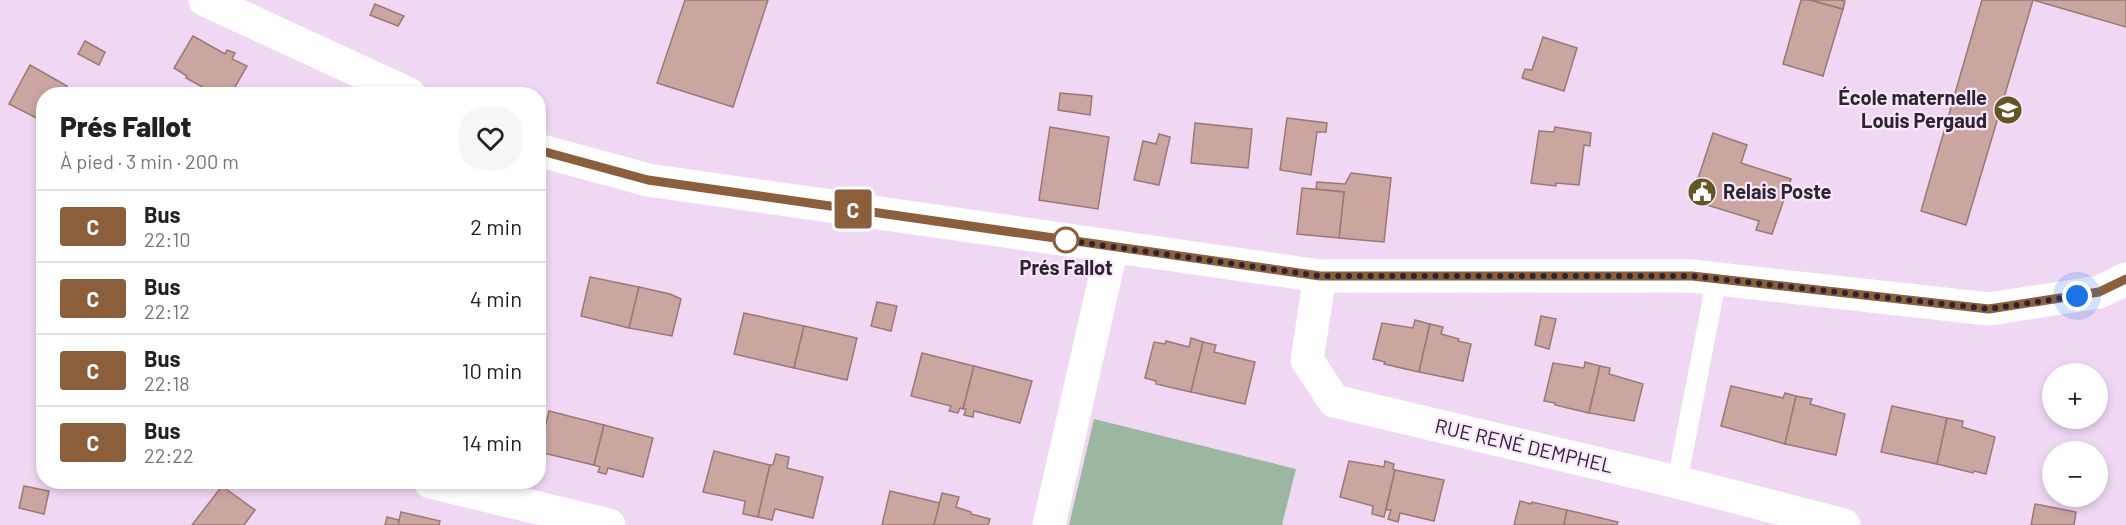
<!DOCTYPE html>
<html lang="fr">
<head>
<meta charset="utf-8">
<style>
  :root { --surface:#fff; --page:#f6f6f6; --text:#222; --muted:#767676; --line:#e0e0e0 }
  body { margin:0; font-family:Barlow,sans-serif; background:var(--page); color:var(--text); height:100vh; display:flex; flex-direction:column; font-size:22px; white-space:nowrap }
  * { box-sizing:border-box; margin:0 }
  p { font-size:20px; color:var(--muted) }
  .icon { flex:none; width:33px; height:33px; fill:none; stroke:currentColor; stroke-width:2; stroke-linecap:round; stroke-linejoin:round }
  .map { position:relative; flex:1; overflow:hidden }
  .details { position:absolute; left:36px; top:87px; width:510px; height:402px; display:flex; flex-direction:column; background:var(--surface); border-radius:24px; box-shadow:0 3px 9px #0003 }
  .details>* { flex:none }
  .badge { padding:0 12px; border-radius:4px; font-size:21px; line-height:39px }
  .controls { position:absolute; left:2042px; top:363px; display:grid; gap:12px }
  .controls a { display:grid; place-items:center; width:66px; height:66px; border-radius:50%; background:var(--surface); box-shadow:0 3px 9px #0003; font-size:30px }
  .you { position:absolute; width:30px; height:30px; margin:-15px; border:4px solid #fff; border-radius:50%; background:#1a73e8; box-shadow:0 0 0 9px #1a73e833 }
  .map>.badge { position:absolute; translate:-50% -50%; box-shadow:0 0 0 3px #fff }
  .round { display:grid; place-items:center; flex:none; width:63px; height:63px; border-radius:24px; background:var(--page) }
  .summary { display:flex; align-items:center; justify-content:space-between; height:102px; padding:0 24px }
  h1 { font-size:28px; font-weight:800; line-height:45px }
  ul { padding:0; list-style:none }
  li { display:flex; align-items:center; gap:18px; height:72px; padding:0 24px; border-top:2px solid var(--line) }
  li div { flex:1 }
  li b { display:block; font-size:22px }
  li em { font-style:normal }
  li .badge { min-width:66px; font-weight:700; text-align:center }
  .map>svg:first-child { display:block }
</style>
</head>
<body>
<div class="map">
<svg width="2126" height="525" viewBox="0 0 2126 525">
  <rect width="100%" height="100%" fill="#f0d8f4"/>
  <polygon fill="#9bb7a1" points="1094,419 1296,469 1282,525 1069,525"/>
  <g fill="#cba5a0" stroke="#9b7874" stroke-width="1.5">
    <polygon points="685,0 768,0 733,107 657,83"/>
    <polygon points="1801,0 1810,0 1843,9 1823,76 1783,64"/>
    <polygon points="1810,0 1840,0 1845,1 1843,9"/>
    <polygon points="1982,0 2126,0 2126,27 2033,0 1966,225 1921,211"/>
    <polygon points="375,4 404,16 398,26 370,15"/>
    <polygon points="193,36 225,54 227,50 235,53 232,59 247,66 231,94 215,94 186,78 187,76 174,68"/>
    <polygon points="1543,37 1577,48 1564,91 1522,78 1525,69 1532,70"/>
    <polygon points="85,41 105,52 99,65 78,54"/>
    <polygon points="30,65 67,86 62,94 44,94 44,122 9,104"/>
    <polygon points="1060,93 1092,96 1090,115 1058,110"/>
    <polygon points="1287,118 1327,123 1326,132 1317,132 1311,175 1280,170"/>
    <polygon points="1195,123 1252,129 1248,168 1191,163"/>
    <polygon points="1050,127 1109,137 1098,209 1039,200"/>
    <polygon points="1555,127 1591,133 1590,146 1584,145 1579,185 1556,183 1556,186 1531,183 1539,131 1554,132"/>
    <polygon points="1713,133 1747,145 1741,163 1791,179 1772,234 1756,230 1759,221 1691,200"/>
    <polygon points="1159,134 1170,137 1159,185 1134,180 1143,141 1156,144"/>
    <polygon points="1351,173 1391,178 1384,242 1339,238 1344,192 1316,189 1317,182 1345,184"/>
    <polygon points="1302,188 1344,192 1339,238 1297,234"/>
    <polygon points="590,277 639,287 629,328 581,316"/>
    <polygon points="639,287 670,294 681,299 672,336 629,328"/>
    <polygon points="877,302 897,306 891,331 871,326"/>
    <polygon points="744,313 804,326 794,368 734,354"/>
    <polygon points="1541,316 1556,319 1549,349 1535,345"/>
    <polygon points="1415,320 1430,324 1419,372 1384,364 1385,362 1373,359 1382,323 1413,328"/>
    <polygon points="1430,324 1443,327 1441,334 1459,339 1458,341 1471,344 1463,381 1419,372"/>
    <polygon points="804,326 857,338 847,380 794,368"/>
    <polygon points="1191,338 1203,342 1191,392 1156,384 1156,381 1145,378 1154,342 1165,344 1166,341 1189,347"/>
    <polygon points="1203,342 1216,345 1214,352 1255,362 1245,404 1191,392"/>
    <polygon points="922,353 974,366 963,409 960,408 958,413 949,411 951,406 911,396"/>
    <polygon points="1585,362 1600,366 1589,413 1555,405 1555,403 1544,401 1553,363 1584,368"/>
    <polygon points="974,366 1032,381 1020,423 974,411 973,417 964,415 966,409 963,409"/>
    <polygon points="1600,366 1610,368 1609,374 1643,384 1634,421 1589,413"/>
    <polygon points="1731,386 1783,398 1785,393 1796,396 1785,444 1721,426"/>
    <polygon points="1796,396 1812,399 1810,404 1845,414 1836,455 1785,444"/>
    <polygon points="1892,406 1947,418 1937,464 1881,452"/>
    <polygon points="549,411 604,425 594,465 539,452"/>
    <polygon points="1947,418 1963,421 1962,427 1995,437 1986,474 1974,471 1973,473 1937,464"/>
    <polygon points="604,425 653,438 643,477 608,468 606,474 598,472 600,467 594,465"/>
    <polygon points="714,451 770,465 758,517 743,514 745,501 703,492"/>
    <polygon points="776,454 789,457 787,468 823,477 813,518 775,509 772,520 758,517 770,465 773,465"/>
    <polygon points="1349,461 1384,467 1385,461 1394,464 1393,469 1395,470 1384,517 1372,514 1373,506 1340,497"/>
    <polygon points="1395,470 1444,480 1434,521 1400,513 1398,522 1388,519 1391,510 1386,510"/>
    <polygon points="24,486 49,491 44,514 19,508"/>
    <polygon points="222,486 255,510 244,525 192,525"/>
    <polygon points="890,491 940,503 934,525 882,525"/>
    <polygon points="942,493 959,497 956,507 971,512 971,514 990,519 988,525 934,525"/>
    <polygon points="1520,501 1531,504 1532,502 1567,510 1564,525 1514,525"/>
    <polygon points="2035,504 2076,512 2074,525 2031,525"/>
    <polygon points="1567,510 1618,522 1617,525 1564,525"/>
    <polygon points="401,512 440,521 439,525 398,525"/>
    <polygon points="387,517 399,520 398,525 385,525"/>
  </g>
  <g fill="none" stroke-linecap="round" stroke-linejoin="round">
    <polyline stroke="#fff" stroke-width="20" points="1677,482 1717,277"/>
    <g stroke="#fff" stroke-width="33">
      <polyline points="1320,276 1307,360 1334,401 1677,482 1844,525"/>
      <polyline points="430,482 609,525"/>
      <polyline points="1049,525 1112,247"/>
    </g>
    <g stroke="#fff" stroke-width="33">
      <polyline points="205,0 409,94"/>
      <polyline points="538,150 648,180 1320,276 1692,276 1989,309 2099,292 2126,279"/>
    </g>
  </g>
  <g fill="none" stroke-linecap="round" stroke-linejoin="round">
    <g stroke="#fff" stroke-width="14">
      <polyline id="line" points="538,150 648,180 1320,276 1692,276 1989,309 2099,292 2126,279"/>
    </g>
    <use href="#line" stroke="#8b5e3c" stroke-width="9"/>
    <polyline stroke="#2c242e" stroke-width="6" stroke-dasharray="0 10.8" points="1066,240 1063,240 1320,276 1692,276 1989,309 2077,296"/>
  </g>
  <defs>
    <g id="school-disc" transform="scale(1.5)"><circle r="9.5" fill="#625724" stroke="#fae7fe"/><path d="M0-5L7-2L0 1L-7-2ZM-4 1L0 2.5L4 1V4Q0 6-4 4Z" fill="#fff"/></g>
    <g id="civic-disc" transform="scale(1.5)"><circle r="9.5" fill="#625724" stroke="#fae7fe"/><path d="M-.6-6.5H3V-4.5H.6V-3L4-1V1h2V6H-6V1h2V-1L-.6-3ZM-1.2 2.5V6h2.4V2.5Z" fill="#fff"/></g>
  </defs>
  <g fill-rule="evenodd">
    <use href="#school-disc" x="2008" y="110"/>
    <use href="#civic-disc" x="1702" y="192"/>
  </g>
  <circle fill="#fff" stroke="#8b5e3c" stroke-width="3" cx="1066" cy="240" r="12"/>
  <g text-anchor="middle" stroke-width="4.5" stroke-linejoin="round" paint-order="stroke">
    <g font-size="20" font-weight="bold" fill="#2c242e" stroke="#fae7fe" text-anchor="end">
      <text x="1987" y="105">École maternelle<tspan x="1987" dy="23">Louis Pergaud</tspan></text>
      <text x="1723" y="199" text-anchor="start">Relais Poste</text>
    </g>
    <g font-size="20" font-weight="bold" fill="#2c242e" stroke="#fae7fe">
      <text x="1066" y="275">Prés Fallot</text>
    </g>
    <g font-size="20" fill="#2c242e" stroke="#fae7fe">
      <text transform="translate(1524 446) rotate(13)" y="7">RUE RENÉ DEMPHEL</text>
    </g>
  </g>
</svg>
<div class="controls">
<a>+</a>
<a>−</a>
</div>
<div class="you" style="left:2077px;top:296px"></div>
<b class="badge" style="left:853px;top:209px;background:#8b5e3c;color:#fff">C</b>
<section class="details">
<div class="summary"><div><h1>Prés Fallot</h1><p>À pied · 3 min · 200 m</p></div><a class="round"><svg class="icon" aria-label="heart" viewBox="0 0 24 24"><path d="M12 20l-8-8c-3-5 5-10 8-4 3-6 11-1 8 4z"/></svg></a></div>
<ul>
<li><span class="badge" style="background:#8b5e3c;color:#fff">C</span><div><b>Bus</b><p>22:10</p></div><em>2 min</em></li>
<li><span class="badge" style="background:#8b5e3c;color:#fff">C</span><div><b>Bus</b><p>22:12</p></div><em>4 min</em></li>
<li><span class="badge" style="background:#8b5e3c;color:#fff">C</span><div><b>Bus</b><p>22:18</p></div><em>10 min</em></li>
<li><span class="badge" style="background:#8b5e3c;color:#fff">C</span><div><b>Bus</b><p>22:22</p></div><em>14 min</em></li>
</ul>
</section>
</div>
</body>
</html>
